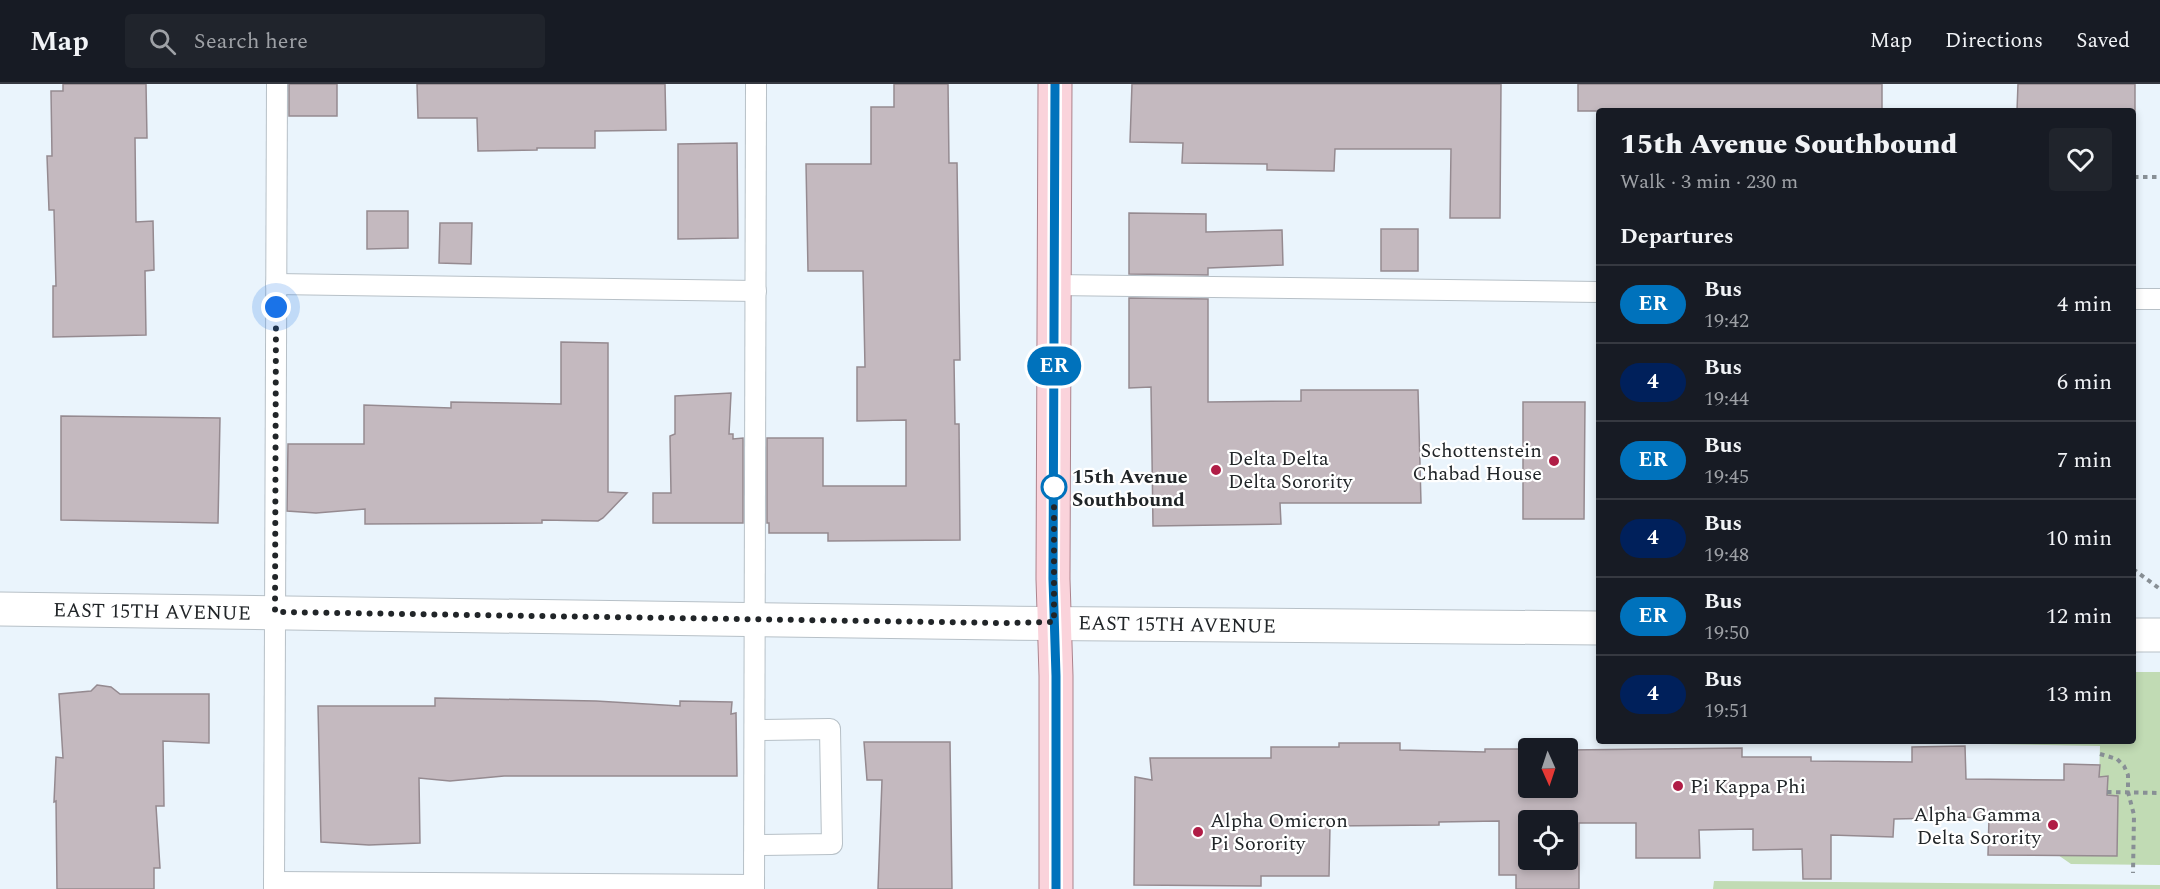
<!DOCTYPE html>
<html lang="en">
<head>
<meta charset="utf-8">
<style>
  :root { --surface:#171b24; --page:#20242c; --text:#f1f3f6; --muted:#9ea1a6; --line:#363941 }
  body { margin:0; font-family:Spectral,serif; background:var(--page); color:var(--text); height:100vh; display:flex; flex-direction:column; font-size:22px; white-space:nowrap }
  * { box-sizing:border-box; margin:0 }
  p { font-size:20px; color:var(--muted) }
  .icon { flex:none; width:33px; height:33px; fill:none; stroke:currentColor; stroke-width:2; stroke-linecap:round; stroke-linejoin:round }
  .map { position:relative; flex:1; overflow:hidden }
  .drawer { position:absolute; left:1596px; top:24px; width:540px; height:636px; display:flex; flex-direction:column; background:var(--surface); border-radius:6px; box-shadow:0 3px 9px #0003 }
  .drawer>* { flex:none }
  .badge { padding:0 12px; border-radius:20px; font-size:21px; line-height:39px }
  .needle { width:39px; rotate:177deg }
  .fabs { position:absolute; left:1518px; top:654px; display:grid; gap:12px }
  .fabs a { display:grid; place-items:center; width:60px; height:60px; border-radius:6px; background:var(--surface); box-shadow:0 3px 9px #0003; font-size:30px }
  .you { position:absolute; width:30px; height:30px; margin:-15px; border:4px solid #fff; border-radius:50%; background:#1a73e8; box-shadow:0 0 0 9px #1a73e833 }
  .map>.badge { position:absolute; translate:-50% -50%; box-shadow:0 0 0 3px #fff }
  h2 { padding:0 24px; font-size:22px; line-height:54px }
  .round { display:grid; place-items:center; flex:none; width:63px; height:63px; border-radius:6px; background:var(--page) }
  .head { display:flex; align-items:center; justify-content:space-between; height:102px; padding:0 24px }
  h1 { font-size:28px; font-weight:800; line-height:45px }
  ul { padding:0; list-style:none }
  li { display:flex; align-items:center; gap:18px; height:78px; padding:0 24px; border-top:2px solid var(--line) }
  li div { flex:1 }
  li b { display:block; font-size:22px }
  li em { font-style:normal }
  li .badge { min-width:66px; font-weight:700; text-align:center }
  header { display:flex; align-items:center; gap:36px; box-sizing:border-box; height:84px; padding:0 30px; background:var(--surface); border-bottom:2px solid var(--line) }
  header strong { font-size:28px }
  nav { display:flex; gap:33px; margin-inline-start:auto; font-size:21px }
  .search { width:420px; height:54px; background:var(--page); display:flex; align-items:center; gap:15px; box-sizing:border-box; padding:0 21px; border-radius:6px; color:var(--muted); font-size:22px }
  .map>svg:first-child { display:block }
</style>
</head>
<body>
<header>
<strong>Map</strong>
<div class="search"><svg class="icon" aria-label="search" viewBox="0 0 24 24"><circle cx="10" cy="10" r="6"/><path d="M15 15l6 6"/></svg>Search here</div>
<nav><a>Map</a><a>Directions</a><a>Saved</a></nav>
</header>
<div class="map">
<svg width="2160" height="805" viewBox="0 0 2160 805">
  <rect width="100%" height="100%" fill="#eaf4fc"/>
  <g fill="#c1dbb4">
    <polygon points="2133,588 2160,588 2160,781 2071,780 2058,771 2117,772 2118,712 2107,711 2107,692 2099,693 2100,662 1989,660 1989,657 2133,657"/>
    <polygon points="1714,797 2160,801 2160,805 1713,805"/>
  </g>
  <g fill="#c4b9bf" stroke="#958a90" stroke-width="1.5" fill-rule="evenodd">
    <polygon points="63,0 146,0 147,54 135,54 136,138 153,137 154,186 145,187 146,251 53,253 53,202 56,202 54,126 49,126 47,72 52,72 51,7 63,7"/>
    <rect x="289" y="0" width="48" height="32"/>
    <polygon points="417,0 665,0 666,46 595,47 595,64 537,64 537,66 478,67 477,34 418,34"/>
    <polygon points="894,0 948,0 949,79 957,79 960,276 954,276 955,340 959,340 960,456 828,457 828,449 769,449 769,439 767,439 767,354 823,354 823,402 906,402 906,336 857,337 857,283 865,283 863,187 808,187 806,80 871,80 871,23 894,23"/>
    <polygon points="1132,0 1501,0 1500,134 1450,134 1451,65 1335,65 1334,87 1267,86 1267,80 1182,79 1183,59 1130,58"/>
    <rect x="1578" y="0" width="304" height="27"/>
    <polygon points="2018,0 2135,0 2135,27 2017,27"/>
    <polygon points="737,59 738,154 678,155 678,60"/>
    <polygon points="367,127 408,127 408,164 367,165"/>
    <polygon points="1129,129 1206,130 1206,148 1282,146 1283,181 1208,184 1208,191 1129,190"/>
    <polygon points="440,139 472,139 471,180 439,179"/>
    <rect x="1381" y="145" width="37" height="42"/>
    <polygon points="1129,214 1208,215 1208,318 1301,317 1301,306 1418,306 1421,419 1280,419 1281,440 1153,442 1151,303 1129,304"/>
    <polygon points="561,258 608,259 608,408 627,409 603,434 598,437 542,436 542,439 365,440 365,425 316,429 287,427 288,360 364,360 364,321 451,324 451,318 561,320"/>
    <polygon points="731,309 729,350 733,350 733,355 743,354 743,439 653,439 653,409 671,409 670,352 675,350 675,312"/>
    <polygon points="1523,318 1585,318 1584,435 1523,435"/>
    <polygon points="61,332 220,334 218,439 61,436"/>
    <polygon points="97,601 111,603 120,610 209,610 209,659 163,657 164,722 156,722 160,784 154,784 154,805 57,805 56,717 54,718 56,673 63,674 59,610 91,607"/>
    <polygon points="435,614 596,617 680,622 680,617 732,618 731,630 736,629 737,692 504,692 450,697 419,694 420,759 369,761 321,758 318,622 435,622"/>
    <polygon points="864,658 950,658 952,805 878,805 882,696 867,696"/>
    <path d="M1339 659H1400V666L1485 668V665H1528V704H1568V666L1742 664V673H1811V677L1912 678V663L1965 662 1966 695 2064 696V680L2100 681 2099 693 2108 692 2107 711 2118 712 2117 772 1988 771 1989 733 1894 735 1893 753 1831 751V795H1803L1802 765 1753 766V745L1699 746 1700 774H1636V739H1579V805H1516V791H1499V737L1439 738V741L1330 742 1329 792H1261V802L1134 801 1135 693 1152 696 1150 674H1271V663H1339ZM1528 736H1568V776H1528Z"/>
  </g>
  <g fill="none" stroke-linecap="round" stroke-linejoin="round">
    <g stroke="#b7c0c7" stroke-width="22">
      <g id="service">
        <polyline points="276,200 756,207"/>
        <polyline points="1054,201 1599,208"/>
        <polyline points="2133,215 2160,215"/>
        <polyline points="755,761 832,760 830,645 755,646"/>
        <polyline points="274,798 754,801"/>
        <polyline points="274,805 277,0"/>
        <polyline points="754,805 756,0"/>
      </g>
    </g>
    <g stroke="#b7c0c7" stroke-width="35">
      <g id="tertiary">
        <polyline points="0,525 1001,539 1599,544"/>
        <polyline points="2133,551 2160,551"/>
      </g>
    </g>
    <g stroke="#ac838d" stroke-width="35">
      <polyline id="primary" points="1055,0 1053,495 1056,592 1056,805"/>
    </g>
    <g stroke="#888f95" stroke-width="4" stroke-dasharray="4.5 4.5" stroke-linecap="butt">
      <polyline points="2134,93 2160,93"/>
      <polyline points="2133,485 2160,505"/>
      <polyline points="2023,657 2023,660"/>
      <polyline points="2100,670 2117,675 2124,682 2128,691 2128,708 2134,731 2133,789"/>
      <polyline points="2107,708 2160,709"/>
    </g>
    <use href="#service" stroke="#fff" stroke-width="20"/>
    <use href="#tertiary" stroke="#fff" stroke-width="33"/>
    <use href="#primary" stroke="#fad3db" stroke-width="33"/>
  </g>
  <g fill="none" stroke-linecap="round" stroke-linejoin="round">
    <g stroke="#fff" stroke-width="14">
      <polyline id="line" points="1055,0 1053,495 1056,592 1056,805"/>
    </g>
    <use href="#line" stroke="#0072bc" stroke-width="9"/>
    <polyline stroke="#212528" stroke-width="6" stroke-dasharray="0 10.8" points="276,223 275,528 1001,539 1054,538 1054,403"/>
  </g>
  <g fill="#b01d46" stroke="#fff" stroke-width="2">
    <circle cx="1554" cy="377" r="6"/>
    <circle cx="1216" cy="386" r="6"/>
    <circle cx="1678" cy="702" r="6"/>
    <circle cx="2053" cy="741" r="6"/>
    <circle cx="1198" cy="748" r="6"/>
  </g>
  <circle fill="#fff" stroke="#0072bc" stroke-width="3" cx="1054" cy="403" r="12"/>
  <g text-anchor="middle" stroke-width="4.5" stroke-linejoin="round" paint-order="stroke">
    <g font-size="20" fill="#212528" stroke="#fff" text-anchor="start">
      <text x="1542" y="373" text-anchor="end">Schottenstein<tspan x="1542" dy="23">Chabad House</tspan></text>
      <text x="1228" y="381">Delta Delta<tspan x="1228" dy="23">Delta Sorority</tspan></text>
      <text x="1690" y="709">Pi Kappa Phi</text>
      <text x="2041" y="737" text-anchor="end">Alpha Gamma<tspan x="2041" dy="23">Delta Sorority</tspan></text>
      <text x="1210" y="743">Alpha Omicron<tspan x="1210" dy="23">Pi Sorority</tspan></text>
    </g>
    <g font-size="20" font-weight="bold" fill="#212528" stroke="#fff" text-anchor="start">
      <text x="1072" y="399">15th Avenue<tspan x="1072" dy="23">Southbound</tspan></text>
    </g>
    <g font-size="20" fill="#212528" stroke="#fff">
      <text transform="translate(152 527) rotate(1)" y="7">EAST 15TH AVENUE</text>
      <text transform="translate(1177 540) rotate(1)" y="7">EAST 15TH AVENUE</text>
    </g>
  </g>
</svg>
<div class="fabs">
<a><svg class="needle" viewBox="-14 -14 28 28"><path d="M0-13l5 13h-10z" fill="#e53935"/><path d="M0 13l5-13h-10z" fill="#9ea1a6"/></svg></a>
<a><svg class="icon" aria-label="locate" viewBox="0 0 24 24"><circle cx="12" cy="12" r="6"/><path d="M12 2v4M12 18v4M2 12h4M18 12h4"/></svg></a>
</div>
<div class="you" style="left:276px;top:223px"></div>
<b class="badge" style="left:1054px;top:282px;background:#0072bc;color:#fff">ER</b>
<section class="drawer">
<div class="head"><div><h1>15th Avenue Southbound</h1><p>Walk · 3 min · 230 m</p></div><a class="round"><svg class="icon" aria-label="heart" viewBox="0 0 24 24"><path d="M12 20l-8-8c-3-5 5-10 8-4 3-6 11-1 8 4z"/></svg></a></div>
<h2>Departures</h2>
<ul>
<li><span class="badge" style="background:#0072bc;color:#fff">ER</span><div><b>Bus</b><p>19:42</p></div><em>4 min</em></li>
<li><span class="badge" style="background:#00205b;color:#fff">4</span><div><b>Bus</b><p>19:44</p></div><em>6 min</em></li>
<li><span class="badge" style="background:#0072bc;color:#fff">ER</span><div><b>Bus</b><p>19:45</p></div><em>7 min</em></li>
<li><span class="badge" style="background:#00205b;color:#fff">4</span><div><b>Bus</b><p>19:48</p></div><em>10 min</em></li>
<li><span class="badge" style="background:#0072bc;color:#fff">ER</span><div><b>Bus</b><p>19:50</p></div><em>12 min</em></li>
<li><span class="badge" style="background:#00205b;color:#fff">4</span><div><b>Bus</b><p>19:51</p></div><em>13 min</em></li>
</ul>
</section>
</div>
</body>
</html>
